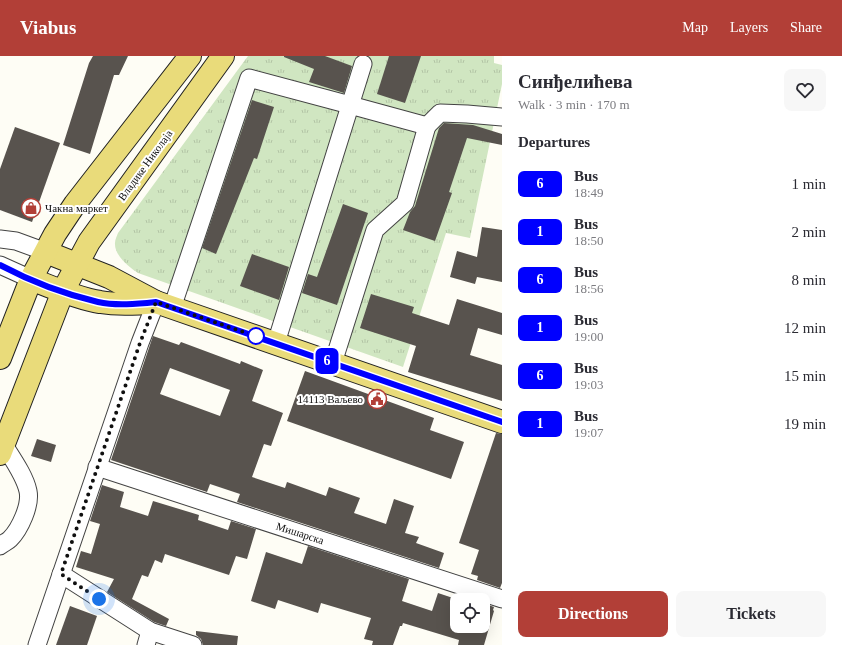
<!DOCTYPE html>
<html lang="en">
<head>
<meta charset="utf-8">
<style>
  :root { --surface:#fff; --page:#f7f7f7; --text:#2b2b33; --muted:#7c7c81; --accent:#b23f37 }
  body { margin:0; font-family:"Times New Roman",serif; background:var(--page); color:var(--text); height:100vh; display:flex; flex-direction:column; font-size:15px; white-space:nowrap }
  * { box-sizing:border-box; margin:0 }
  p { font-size:13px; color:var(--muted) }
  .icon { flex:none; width:22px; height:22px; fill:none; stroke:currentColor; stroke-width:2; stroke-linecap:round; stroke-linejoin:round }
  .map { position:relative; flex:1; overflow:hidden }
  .drawer { display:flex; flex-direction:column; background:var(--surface); width:340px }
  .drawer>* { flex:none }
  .badge { padding:0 8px; border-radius:6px; font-size:14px; line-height:26px }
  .controls { position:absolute; left:450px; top:537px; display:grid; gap:8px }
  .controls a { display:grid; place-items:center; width:40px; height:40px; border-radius:8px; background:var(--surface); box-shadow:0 4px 16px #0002; font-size:20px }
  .you { position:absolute; width:20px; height:20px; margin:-10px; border:3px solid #fff; border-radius:50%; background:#1a73e8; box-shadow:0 0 0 6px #1a73e833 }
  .map>.badge { position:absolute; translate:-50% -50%; box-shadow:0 0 0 2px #fff }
  h2 { padding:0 16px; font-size:15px; line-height:36px }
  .round { display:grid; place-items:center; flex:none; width:42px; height:42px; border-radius:8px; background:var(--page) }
  .overview { display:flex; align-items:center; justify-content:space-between; height:68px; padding:0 16px }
  h1 { font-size:19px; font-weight:700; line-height:30px }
  .cta { display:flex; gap:8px; margin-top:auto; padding:8px 16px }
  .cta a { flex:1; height:46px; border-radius:8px; background:var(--accent); color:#fff; font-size:16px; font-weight:700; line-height:46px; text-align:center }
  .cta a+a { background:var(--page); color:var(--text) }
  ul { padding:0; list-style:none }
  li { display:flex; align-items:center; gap:12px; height:48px; padding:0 16px }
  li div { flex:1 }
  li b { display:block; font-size:15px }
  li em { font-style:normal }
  li .badge { min-width:44px; font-weight:700; text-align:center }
  header { display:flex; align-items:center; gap:24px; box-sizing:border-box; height:56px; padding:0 20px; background:var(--accent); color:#fff }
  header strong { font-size:19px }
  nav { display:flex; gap:22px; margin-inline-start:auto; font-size:14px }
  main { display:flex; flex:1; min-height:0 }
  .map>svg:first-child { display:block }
</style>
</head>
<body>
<header>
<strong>Viabus</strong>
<nav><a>Map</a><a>Layers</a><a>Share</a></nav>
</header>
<main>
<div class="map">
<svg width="502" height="589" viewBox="0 0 502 589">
  <defs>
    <pattern id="park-tufts" width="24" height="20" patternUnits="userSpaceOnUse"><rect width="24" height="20" fill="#d0e6c1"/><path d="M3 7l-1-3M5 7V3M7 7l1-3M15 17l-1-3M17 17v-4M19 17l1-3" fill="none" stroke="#b2c4a5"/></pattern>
  </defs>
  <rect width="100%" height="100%" fill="#fefdf5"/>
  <path fill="url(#park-tufts)" d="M248 0H494V7L502 9V28L470 182 446 177 403 311 138 217C129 211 114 199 115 187 115 183 117 180 118 177Z"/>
  <g fill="#58534e" fill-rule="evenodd">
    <polygon points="93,0 128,0 119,19 114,19 90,98 63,89 89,7"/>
    <polygon points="284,0 325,0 352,10 344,37 309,26 314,13 284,1"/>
    <polygon points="389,0 421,0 405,47 377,38"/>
    <polygon points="252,44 274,51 257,103 254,102 216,198 202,192"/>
    <polygon points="444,67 473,69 502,78 502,89 467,82 449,136 452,137 435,185 403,174 410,156 415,150 439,72"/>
    <polygon points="15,71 60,87 32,166 0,154 0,113"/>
    <polygon points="343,148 368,157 337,249 302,237 308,218 317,221"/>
    <polygon points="482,171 502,174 502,226 477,221 475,228 450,221 457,195 477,201"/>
    <polygon points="252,198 289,211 279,244 240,230"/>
    <polygon points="371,238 414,251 412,257 449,269 457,243 502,257 502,279 478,272 470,299 502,309 502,345 408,316 416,290 360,272"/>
    <path d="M153 280 179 289 181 286 240 308 241 305 263 314 252 345 283 357 271 390 264 388 252 421 285 432 287 426 326 440 329 431 360 442 354 457 386 468 394 443 414 450 405 477 419 481 416 487 444 497 439 512 237 446 240 438 210 428 207 436 111 404ZM170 312 230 334 220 360 160 338Z"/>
    <polygon points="305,315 434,362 430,374 464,386 451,423 287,365"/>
    <polygon points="496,377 502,378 502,527 500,532 477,524 478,520 471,518 479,494 459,487"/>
    <polygon points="37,383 56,389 51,406 31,400"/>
    <polygon points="102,429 124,436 120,451 148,460 153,445 199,459 198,464 228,474 231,465 256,473 247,503 236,500 229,519 165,498 162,507 155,504 148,521 142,519 132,543 169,563 166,570 154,566 107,536 114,523 76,511 81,495 91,498 100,468 90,465"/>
    <polygon points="308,490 409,523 402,545 432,555 438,537 459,544 457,544 457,570 483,570 483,547 494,551 493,554 494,555 484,589 458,589 459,584 403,567 402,570 400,570 393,589 372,589 373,585 364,583 371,562 321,547 318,557 278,544 275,553 251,545 266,496 302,508"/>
    <polygon points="70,550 97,560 87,589 56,589"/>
    <polygon points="196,575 238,580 237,589 203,589 201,583 196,579"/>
  </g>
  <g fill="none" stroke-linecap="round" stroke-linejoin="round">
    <g stroke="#434343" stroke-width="19">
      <g id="minor">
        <polyline points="427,70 440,57 467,58 502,61"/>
        <polyline points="0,183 16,185 46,196"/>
        <polyline points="0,209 31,223"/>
        <polyline points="172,252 249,22 350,49 427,70 405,147 375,174 333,307"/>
        <polyline points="276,287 363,8"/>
        <polyline points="97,411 502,543"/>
        <path d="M0 490C3 487 7 486 10 483 20 473 31 449 28 435 25 420 12 402 4 389"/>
        <polyline points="61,518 150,575 193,589"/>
        <polyline points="37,589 140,287 156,246"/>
        <polyline points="146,589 150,575"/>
      </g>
    </g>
    <g stroke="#212121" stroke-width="24">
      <g id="major">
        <polyline points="46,196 109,221 156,246 502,366"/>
        <path d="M31 223C51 231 79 243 100 246 118 249 137 248 156 246"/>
        <polyline points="0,302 31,223 55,178 75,148 190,0"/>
        <polyline points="0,398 63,235 89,186 223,0"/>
      </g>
    </g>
    <use href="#minor" stroke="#fff" stroke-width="17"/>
    <use href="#major" stroke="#e9db7a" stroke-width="22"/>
  </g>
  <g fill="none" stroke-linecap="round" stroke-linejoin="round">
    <g stroke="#fff" stroke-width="9">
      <path id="line" d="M0 209C30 225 64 238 98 246 116 250 137 248 156 246L502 366"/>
    </g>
    <use href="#line" stroke="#00f" stroke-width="6"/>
    <polyline stroke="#101010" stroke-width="4" stroke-dasharray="0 7.2" points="99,543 61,518 140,287 156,246 261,282 256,280"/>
  </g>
  <defs>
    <g id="shop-ring" transform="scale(1)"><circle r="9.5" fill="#fff" stroke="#b23f37" stroke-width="1.5"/><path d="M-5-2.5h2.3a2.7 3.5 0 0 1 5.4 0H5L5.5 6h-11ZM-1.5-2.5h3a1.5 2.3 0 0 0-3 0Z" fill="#b23f37"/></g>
    <g id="civic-ring" transform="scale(1)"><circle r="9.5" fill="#fff" stroke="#b23f37" stroke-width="1.5"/><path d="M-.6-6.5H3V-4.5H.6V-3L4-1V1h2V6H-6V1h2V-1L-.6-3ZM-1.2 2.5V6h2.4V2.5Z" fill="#b23f37"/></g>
  </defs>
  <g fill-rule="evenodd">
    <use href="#shop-ring" x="31" y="152"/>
    <use href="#civic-ring" x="377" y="343"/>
  </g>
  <circle fill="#fff" stroke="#00f" stroke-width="2" cx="256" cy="280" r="8"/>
  <g text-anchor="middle" stroke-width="4" stroke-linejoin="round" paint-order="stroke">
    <g font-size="11" fill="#101010" stroke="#fff">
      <text transform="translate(145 109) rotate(-54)" y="4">Владике Николаја</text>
      <text transform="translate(300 477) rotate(18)" y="4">Мишарска</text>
    </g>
    <g font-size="11" fill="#101010" stroke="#fff" text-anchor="start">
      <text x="45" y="156">Чакна маркет</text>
      <text x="363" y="347" text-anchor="end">14113 Ваљево</text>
    </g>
  </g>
</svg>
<div class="controls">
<a><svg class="icon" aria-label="locate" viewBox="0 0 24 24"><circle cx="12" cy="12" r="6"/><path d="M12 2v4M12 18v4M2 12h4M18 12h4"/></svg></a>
</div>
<div class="you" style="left:99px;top:543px"></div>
<b class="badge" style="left:327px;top:305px;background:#00f;color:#fff">6</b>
</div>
<section class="drawer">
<div class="overview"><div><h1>Синђелићева</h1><p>Walk · 3 min · 170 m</p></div><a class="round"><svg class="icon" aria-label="heart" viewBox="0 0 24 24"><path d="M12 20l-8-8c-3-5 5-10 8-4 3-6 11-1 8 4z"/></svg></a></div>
<h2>Departures</h2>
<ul>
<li><span class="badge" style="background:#00f;color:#fff">6</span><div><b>Bus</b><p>18:49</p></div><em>1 min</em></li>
<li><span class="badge" style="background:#00f;color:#fff">1</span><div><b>Bus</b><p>18:50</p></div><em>2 min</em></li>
<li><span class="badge" style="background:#00f;color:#fff">6</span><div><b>Bus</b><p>18:56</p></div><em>8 min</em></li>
<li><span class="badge" style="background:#00f;color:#fff">1</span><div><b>Bus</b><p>19:00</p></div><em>12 min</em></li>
<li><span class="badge" style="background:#00f;color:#fff">6</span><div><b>Bus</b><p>19:03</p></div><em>15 min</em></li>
<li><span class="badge" style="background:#00f;color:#fff">1</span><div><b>Bus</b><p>19:07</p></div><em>19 min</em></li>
</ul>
<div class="cta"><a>Directions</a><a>Tickets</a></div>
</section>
</main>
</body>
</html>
